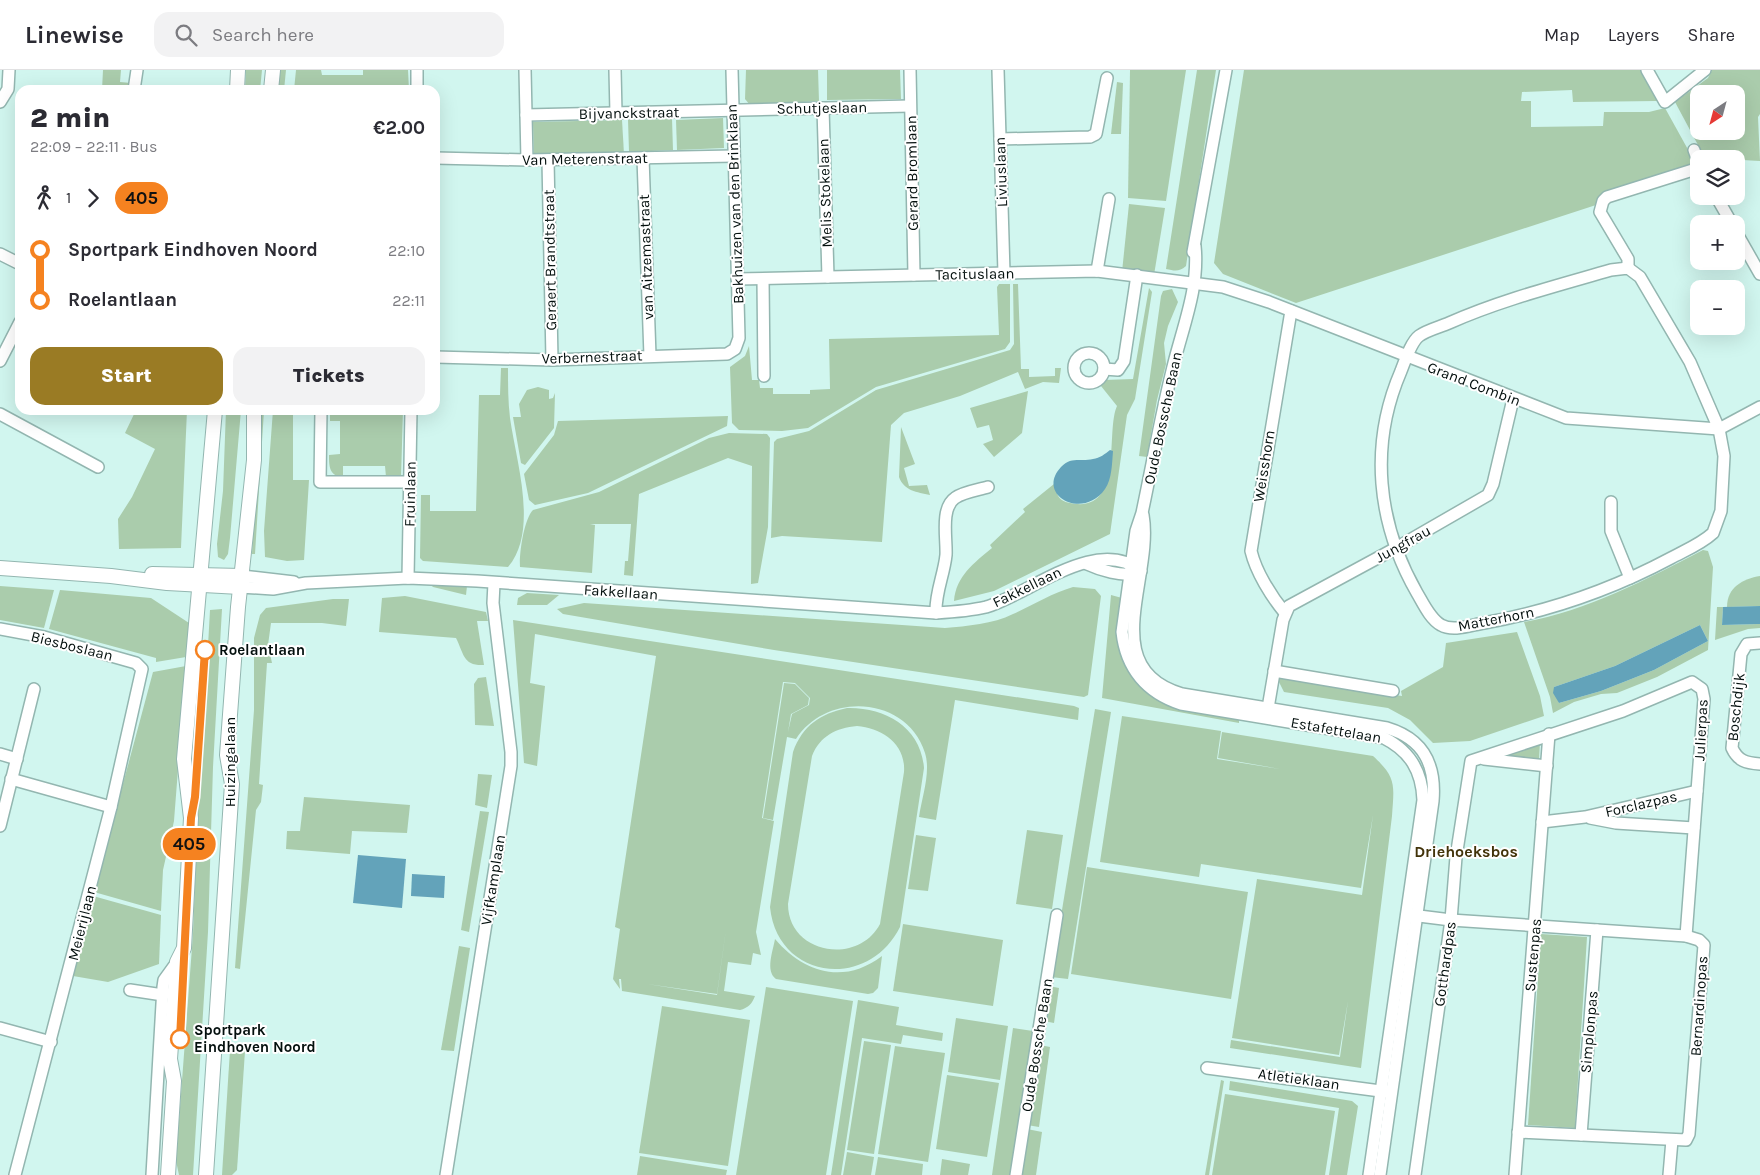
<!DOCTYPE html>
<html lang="en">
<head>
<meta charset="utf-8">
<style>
  :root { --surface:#fff; --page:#f2f2f3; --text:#2b2b33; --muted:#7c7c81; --line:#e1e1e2; --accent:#9a7b24 }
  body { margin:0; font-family:Karla,sans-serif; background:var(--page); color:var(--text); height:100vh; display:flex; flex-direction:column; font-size:19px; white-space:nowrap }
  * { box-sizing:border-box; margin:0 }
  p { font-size:16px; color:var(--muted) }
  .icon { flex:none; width:28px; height:28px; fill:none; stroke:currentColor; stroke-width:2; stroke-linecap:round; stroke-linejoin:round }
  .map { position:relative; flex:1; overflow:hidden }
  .details { position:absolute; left:15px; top:15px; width:425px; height:330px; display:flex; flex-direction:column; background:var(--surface); border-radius:15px; box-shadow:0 5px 20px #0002 }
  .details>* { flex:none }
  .badge { padding:0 10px; border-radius:16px; font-size:18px; line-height:32px }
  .needle { width:32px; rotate:216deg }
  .controls { position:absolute; left:1690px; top:15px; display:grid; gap:10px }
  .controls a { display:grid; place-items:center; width:55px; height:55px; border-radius:10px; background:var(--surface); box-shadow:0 5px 20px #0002; font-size:25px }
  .map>.badge { position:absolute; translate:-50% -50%; box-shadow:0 0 0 2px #fff }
  .legs { display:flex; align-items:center; gap:8px; height:55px; padding:0 15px; font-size:16px }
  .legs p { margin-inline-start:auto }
  .head { display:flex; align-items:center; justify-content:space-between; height:85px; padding:0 15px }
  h1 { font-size:28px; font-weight:800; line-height:38px }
  .button { display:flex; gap:10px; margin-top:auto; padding:10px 15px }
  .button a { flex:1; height:58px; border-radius:15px; background:var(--accent); color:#fff; font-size:20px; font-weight:800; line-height:58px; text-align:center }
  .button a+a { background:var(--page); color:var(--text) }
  ul { padding:0 15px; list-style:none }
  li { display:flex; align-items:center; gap:18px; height:50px; font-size:19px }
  li i { display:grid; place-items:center; width:8px; height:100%; margin:0 6px; background:currentColor }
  li i::after { content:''; width:12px; height:12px; margin:-6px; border:4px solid; border-radius:50%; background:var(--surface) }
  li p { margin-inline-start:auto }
  li:first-child i { background:linear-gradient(#0000 50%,currentColor 0) }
  li:last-child i { background:linear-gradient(currentColor 50%,#0000 0) }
  header { display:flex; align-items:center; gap:30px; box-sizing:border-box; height:70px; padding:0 25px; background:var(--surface); border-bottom:1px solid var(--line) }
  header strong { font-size:24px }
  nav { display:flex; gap:28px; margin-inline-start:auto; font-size:18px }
  .search { width:350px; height:45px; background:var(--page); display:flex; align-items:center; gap:12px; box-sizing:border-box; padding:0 18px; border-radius:15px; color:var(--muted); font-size:19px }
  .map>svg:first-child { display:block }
</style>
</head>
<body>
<header>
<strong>Linewise</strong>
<div class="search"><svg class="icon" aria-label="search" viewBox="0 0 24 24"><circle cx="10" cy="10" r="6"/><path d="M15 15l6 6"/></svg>Search here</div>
<nav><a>Map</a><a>Layers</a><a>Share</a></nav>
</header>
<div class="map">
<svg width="1760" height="1105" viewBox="0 0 1760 1105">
  <rect width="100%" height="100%" fill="#d1f6ef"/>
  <g fill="#aaccac" fill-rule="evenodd">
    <polygon points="103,0 121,0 120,12 131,13 128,20 102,20"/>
    <polygon points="246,0 262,0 260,20 245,20"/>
    <polygon points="276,0 286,0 284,20 274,20"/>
    <polygon points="296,0 321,0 322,5 363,5 363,0 408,0 409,20 294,20"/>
    <polygon points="746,0 818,0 819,31 750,35 745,29"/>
    <polygon points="827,0 900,0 901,29 827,30"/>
    <polygon points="1130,0 1186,0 1166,131 1128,128"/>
    <path d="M1197 0H1216L1186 196C1179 202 1175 201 1166 199Z"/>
    <polygon points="1244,0 1645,0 1660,27 1657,31 1573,32 1572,20 1522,22 1521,31 1531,31 1531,57 1603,56 1604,42 1649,42 1665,38 1696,94 1596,135 1296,233 1223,204 1214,193"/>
    <path d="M1712 0H1760V44L1758 47 1760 91 1705 88 1675 32 1708 8ZM1699 24H1736V61H1699Z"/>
    <polygon points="1117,12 1123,13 1121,64 1111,64"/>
    <polygon points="723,48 724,78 677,80 676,50"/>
    <polygon points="672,49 673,80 629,82 628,50"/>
    <polygon points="622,50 624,84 534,86 533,52"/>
    <polygon points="1129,134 1165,138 1154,205 1122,202"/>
    <polygon points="999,214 1010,214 1010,272 1005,279 876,317 808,358 782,361 739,360 732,353 730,297 745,286 749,276 752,310 759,310 760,318 773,318 773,324 810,324 810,320 830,319 829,269 999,265 997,217"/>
    <polygon points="1013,214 1018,214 1021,299 1029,299 1029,307 1055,306 1055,298 1061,298 1059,313 1043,312 1025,319 1018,302 960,326 904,343 891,355 882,472 782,466 771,468 774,372 777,369 809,361 876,320 1010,280 1014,274"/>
    <path d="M1149 218 1152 222 1135 329 1127 345 1110 464 994 521 954 531C956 506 974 493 992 478L990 475 1025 442 1023 439 1054 414C1057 424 1058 431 1070 433 1125 445 1105 362 1117 336L1101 316 1104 310 1133 309Z"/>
    <polygon points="1172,219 1178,232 1168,256 1164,273 1166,294 1157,330 1147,387 1139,386 1161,226 1163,221"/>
    <path d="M501 298H508C508 315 508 332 510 348 516 391 539 461 508 497L423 491 420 488 421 425H430V441H476L479 325H500Z"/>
    <polygon points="538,317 549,320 549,329 553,328 555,323 554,358 525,395 521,393 513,347 521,347 519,334 527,320"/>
    <polygon points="1028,321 1022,363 994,387 983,374 993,370 989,355 977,358 970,338"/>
    <polygon points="136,340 187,340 181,478 119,479 118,449 132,427 155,379 125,363"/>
    <polygon points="226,340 241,340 230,468 228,484 224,490 218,487 217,474 223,421"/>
    <polygon points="258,340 264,340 255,484 252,484"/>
    <polygon points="273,340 293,340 293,410 309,410 304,490 287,491 265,487 264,461"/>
    <path d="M330 340H403L401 408 386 407 385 396H343V407C329 406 329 396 329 385L340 384V351H330Z"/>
    <polygon points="728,346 727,356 588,423 535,435 529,430 524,404 554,365 558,351"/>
    <path d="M901 357 915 394 904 398 909 416 927 415 930 425C917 422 904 421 899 407Z"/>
    <path d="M729 363 767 364 770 368 768 457 758 513 751 514 752 396 728 388 639 424 633 506 624 505 625 491H628L631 454H590L595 455 592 503 520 497C519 484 524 449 533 440L599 422 709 368Z"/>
    <path d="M1703 480 1708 481 1713 497 1708 580 1657 607 1617 623 1601 624 1574 632 1553 643 1550 627 1524 552C1587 541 1647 509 1703 480ZM1700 555 1708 571 1654 600 1601 621 1559 633 1554 617 1615 596Z"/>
    <path d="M1760 506V536L1727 537C1727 517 1743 509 1760 506Z"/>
    <polygon points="431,515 467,516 466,525 433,517"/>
    <polygon points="0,516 54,520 44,558 0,550"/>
    <path d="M1073 517 1095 519 1101 526 1088 625 1084 627 774 580 563 544 557 539 584 533 945 558C967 556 993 554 1013 544 1033 535 1052 523 1073 517Z"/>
    <polygon points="60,520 151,528 189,553 186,587 156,592 156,588 49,559"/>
    <polygon points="527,523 559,525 547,535 517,535 518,528"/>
    <polygon points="1111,525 1122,528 1120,575 1124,593 1135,609 1239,647 1239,653 1102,628"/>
    <path d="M405 526 486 542 488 551H477L484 595C463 596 464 584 456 568L379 562 382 528Z"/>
    <polygon points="333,529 349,529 346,556 322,553 271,553 268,575 272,593 267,593 259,714 263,715 261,732 256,740 240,899 235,898 254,640 254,568 260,545 266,538"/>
    <polygon points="1717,537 1723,537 1722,555 1760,554 1760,558 1748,559 1715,570"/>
    <polygon points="222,539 213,697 208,862 193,1105 179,1105 176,1091 193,864 200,683 202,684 210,540"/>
    <path d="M513 550 1074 636 1079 638 1078 650 955 630 936 750 919 747C922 727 931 702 925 683 907 626 827 621 796 669L787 667 773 750 763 748 784 613 795 614 809 628 808 635 791 644 788 662 792 644 809 635 810 628 795 613 783 612 762 748 774 751 756 862 761 885 753 883 751 895 728 892 724 921 755 926C752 934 748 938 740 940L622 921 621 909H619L620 919 613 909 620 859 615 857 656 586 535 564 530 613 545 616 537 696 524 693ZM727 852 717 925 647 914 717 924Z"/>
    <polygon points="1517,562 1540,626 1544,646 1470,671 1433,673 1410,650 1388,638 1284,622 1279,612 1279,607 1402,626 1401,621 1443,597 1446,573"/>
    <polygon points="186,596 174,751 163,800 161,841 94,822 153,602"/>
    <polygon points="486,607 494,656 475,655 474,614 478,608"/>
    <path d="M847 638C885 637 921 657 924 698L900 857C867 922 777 909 770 837L793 682C803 655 820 644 847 638ZM857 656C882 658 906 674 904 702L880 854C858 896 788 884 788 834L812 686C820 666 836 658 857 656Z"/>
    <polygon points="1095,639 1111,642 1068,909 1051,907"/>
    <path d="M1122 646 1221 661 1217 689 1280 699 1218 688 1222 662 1373 686C1397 708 1394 715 1392 746L1361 998 1230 978 1231 970 1340 987 1348 931 1339 985 1232 968 1257 809 1362 825 1373 745 1361 818 1201 794 1199 807 1100 792Z"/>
    <polygon points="1540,672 1539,690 1494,687"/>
    <polygon points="478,704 492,705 487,738 475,735"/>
    <polygon points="304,727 410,735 407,763 352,761 350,784 286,779 287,761 300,761"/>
    <polygon points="480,741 489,742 469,862 461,860"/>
    <polygon points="1027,760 1063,765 1052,839 1016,834"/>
    <polygon points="916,765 936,768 928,821 908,819"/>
    <polygon points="1087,797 1248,822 1231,929 1071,904"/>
    <polygon points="93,826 161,845 159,894 108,912 73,906"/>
    <polygon points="903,854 1003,870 993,936 893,921"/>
    <polygon points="1541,864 1587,867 1575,1058 1528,1055"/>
    <path d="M775 869C804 903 844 915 882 886L878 918 873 923 868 924 776 909C765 901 773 881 775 869Z"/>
    <polygon points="459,876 470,878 454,981 441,980"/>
    <polygon points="1049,916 1059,918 1054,953 1044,951"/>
    <polygon points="766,917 853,931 826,1105 736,1105"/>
    <polygon points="858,930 899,937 896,955 943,963 942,971 903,965 901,974 862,968 841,1105 831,1105"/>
    <polygon points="662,936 750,950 728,1096 639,1083"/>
    <polygon points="956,948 1008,956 1000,1010 948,1002"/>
    <polygon points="1013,958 1033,961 1035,965 1013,1105 992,1105"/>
    <polygon points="864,971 891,975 874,1084 847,1080"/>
    <polygon points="1040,975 1050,977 1039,1057 1027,1055"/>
    <polygon points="895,976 945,983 928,1092 878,1084"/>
    <polygon points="230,980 245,981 237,1100 232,1105 222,1105"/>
    <polygon points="947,1005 999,1013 987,1087 936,1079"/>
    <polygon points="1221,1010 1224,1011 1209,1105 1205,1105"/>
    <polygon points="1230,1011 1352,1031 1358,1036 1347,1105 1329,1105 1339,1038 1229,1020"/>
    <polygon points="1225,1024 1335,1041 1325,1105 1212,1105"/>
    <polygon points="1027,1059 1042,1062 1036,1105 1020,1105"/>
    <polygon points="847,1082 874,1087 871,1105 843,1105"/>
    <polygon points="640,1086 727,1100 726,1105 637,1105"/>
    <polygon points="878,1087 923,1094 922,1105 875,1105"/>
    <polygon points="942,1089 970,1094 968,1105 940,1105"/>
  </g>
  <g fill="#63a3ba">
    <path d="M1110 380 1113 381C1112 393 1112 409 1105 419 1083 451 1035 425 1061 397 1071 386 1081 392 1093 389 1100 388 1105 384 1110 380Z"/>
    <polygon points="1760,536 1760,554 1722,555 1723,537"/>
    <polygon points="1700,555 1708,571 1654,600 1601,621 1559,633 1553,623 1554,617 1615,596"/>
    <polygon points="358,785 406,789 402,838 353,833"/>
    <polygon points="412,804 445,806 444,828 411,826"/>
  </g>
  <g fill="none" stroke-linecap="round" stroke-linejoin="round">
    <g stroke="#93b6b0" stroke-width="14">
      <g id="minor">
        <polyline points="525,0 527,90"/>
        <polyline points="615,0 616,43"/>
        <polyline points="910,0 914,205"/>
        <polyline points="998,0 1004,203"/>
        <polyline points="1647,0 1665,32 1705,0"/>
        <polyline points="134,20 137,0"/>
        <polyline points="417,20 417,0"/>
        <polyline points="0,32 8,19 9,0"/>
        <polyline points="823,38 828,207"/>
        <polyline points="526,45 910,36"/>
        <polyline points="1000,69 1090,67 1096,64 1107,8"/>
        <polyline points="1694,80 1699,94"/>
        <polyline points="435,88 527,90 734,86"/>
        <polyline points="643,88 650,286"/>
        <polyline points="548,90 552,290"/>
        <polyline points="1716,126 1732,154"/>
        <polyline points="1736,162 1760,204"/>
        <path d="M1195 176C1199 215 1185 251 1175 289 1162 339 1153 391 1142 443L1136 461 1122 562C1126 599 1147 623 1181 634L1384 668C1410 681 1422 701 1423 730L1369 1105"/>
        <polyline points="1193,182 1226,0"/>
        <polyline points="0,184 20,194"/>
        <path d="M1628 198 1640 207 1690 292 1719 359 1724 386 1721 441 1713 463C1701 474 1686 480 1671 488 1613 519 1550 541 1484 553 1471 555 1453 562 1441 555 1430 549 1423 533 1417 523 1377 453 1369 375 1401 301 1405 291 1411 272 1419 266 1427 260 1440 257 1449 253 1501 230 1556 216 1611 200Z"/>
        <polyline points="1628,198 1628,189 1600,142 1603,131 1607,127 1699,98"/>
        <polyline points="1097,201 1109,129"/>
        <polyline points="737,209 1097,201 1223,217 1269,232 1566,348 1719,359 1760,337"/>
        <polyline points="763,209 764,306"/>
        <circle cx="1089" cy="298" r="15"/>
        <polyline points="435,287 552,290 727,284 735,279 739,268 732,0"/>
        <polyline points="0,291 20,252"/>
        <polyline points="1104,299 1118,300 1124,291 1137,205"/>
        <polyline points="321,340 320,412 410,412"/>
        <polyline points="0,344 98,397"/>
        <polyline points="1611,432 1611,461 1630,508"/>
        <path d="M1143 445C1154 507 1095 599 1182 624L1387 658C1424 669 1436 695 1433 731L1380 1105"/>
        <path d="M1087 494C1100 500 1122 507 1136 503"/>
        <polyline points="242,506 294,512"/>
        <polyline points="408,508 411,340"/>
        <path d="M240 517 273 519 306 513 408 508 477 511 936 543C953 542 969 541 986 537 1030 524 1096 465 1141 501"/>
        <path d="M936 543C935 523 944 505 946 485 947 470 940 438 955 428 963 422 978 420 988 417"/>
        <path d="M1285 543C1271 526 1256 502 1251 481L1291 241"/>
        <polyline points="0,559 44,567 136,593 142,599 111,737 15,1105"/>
        <path d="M1760 573 1747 574 1741 584 1732 678C1738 691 1746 693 1760 694"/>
        <polyline points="1274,601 1393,621"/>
        <polyline points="1267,644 1283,550 1289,536 1396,478 1488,425 1493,414 1513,329"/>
        <polyline points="0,684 17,689"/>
        <polyline points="1484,689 1547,696"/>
        <polyline points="11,709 111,737"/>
        <polyline points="1590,748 1616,753 1694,758"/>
        <polyline points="1542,752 1585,747 1697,721"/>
        <polyline points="0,756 34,619"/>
        <polyline points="1411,845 1451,850 1686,866 1699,870 1704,875 1689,1064 1686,1070 1518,1062"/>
        <polyline points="130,920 163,925"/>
        <polyline points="0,958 51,972"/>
        <polyline points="1207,998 1388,1022"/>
        <polyline points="1581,1065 1597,860"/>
        <polyline points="152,1105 163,917 164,910 177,892"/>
        <polyline points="446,1105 511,696 511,682 493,533 494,513"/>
        <polyline points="1016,1105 1057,845"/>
        <polyline points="1415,1105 1451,850 1456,787 1471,691 1623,641 1692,612 1702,619 1704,629 1686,866"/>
        <polyline points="1515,1105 1549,664"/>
        <polyline points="1669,1105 1672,1070"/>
      </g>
    </g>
    <g stroke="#93b6b0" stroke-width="16">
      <g id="major">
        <polyline points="237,20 238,0"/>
        <polyline points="271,20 273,0"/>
        <polyline points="0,498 111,506 167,513 240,517"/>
        <polyline points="152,504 242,506"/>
        <polyline points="168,1105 174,1011 170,989 177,892 184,878 191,748 184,689 215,340"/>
        <polyline points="206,1105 232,714 227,685 238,537 254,390 254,340"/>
      </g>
    </g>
    <use href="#minor" stroke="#fff" stroke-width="11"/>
    <use href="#major" stroke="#fff" stroke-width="14"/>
  </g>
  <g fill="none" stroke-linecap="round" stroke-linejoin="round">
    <g stroke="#fff" stroke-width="11">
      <polyline id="line-1" points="180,969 191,748 195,727 205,580"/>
    </g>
    <use href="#line-1" stroke="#f58220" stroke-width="8"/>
  </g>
  <g fill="#fff" stroke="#f58220" stroke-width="2.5">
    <circle cx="205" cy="580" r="9"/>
    <circle cx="180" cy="969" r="9"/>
  </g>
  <g text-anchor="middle" stroke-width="4" stroke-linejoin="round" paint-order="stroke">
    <g font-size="15" fill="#030f0d" stroke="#fff">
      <text transform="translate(822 38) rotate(-1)" y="5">Schutjeslaan</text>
      <text transform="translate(629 43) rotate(-1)" y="5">Bijvanckstraat</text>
      <text transform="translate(585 89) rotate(-1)" y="5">Van Meterenstraat</text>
      <text transform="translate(1001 102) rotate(-92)" y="5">Liviuslaan</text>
      <text transform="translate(912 103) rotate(-91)" y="5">Gerard Bromlaan</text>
      <text transform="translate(825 123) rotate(-92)" y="5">Melis Stokelaan</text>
      <text transform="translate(735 134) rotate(-92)" y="5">Bakhuizen van den Brinklaan</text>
      <text transform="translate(646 187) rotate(-92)" y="5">van Aitzemastraat</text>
      <text transform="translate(550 190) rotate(-91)" y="5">Geraert Brandtstraat</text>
      <text transform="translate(975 204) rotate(-1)" y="5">Tacituslaan</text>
      <text transform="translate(592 287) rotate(-2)" y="5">Verbernestraat</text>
      <text transform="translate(1474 314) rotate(21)" y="5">Grand Combin</text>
      <text transform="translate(1163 348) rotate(-78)" y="5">Oude Bossche Baan</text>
      <text transform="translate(1264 396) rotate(-81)" y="5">Weisshorn</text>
      <text transform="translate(410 424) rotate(-89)" y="5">Fruinlaan</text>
      <text transform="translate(1403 474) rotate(-29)" y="5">Jungfrau</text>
      <text transform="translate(1027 517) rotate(-26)" y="5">Fakkellaan</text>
      <text transform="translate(621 522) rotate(4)" y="5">Fakkellaan</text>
      <text transform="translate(1496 549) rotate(-11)" y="5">Matterhorn</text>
      <text transform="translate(72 576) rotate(14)" y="5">Biesboslaan</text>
      <text transform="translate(1736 637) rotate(-84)" y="5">Boschdijk</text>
      <text transform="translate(1336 660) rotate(10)" y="5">Estafettelaan</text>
      <text transform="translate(1701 660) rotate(-87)" y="5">Julierpas</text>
      <text transform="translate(230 692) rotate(-90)" y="5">Huizingalaan</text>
      <text transform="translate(1641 734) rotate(-13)" y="5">Forclazpas</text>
      <text transform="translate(493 810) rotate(-81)" y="5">Vijfkamplaan</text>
      <text transform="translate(82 853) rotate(-76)" y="5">Meierijlaan</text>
      <text transform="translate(1533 885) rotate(-85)" y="5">Sustenpas</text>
      <text transform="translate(1445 894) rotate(-82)" y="5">Gotthardpas</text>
      <text transform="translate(1699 936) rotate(-86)" y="5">Bernardinopas</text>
      <text transform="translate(1589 962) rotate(-85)" y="5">Simplonpas</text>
      <text transform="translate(1037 975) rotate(-81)" y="5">Oude Bossche Baan</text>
      <text transform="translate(1299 1009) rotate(8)" y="5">Atletieklaan</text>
    </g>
    <g font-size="15" font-weight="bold" fill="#030f0d" stroke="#fff" text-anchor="start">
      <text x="219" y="585">Roelantlaan</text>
      <text x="194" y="965">Sportpark<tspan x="194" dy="17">Eindhoven Noord</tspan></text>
    </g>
    <g font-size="16" font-weight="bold" fill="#42330a" stroke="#fff">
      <text x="1466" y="787">Driehoeksbos</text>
    </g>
  </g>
</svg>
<div class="controls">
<a><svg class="needle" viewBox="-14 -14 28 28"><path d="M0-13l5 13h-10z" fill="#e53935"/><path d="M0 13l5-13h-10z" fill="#7c7c81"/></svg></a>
<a><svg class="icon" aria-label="layers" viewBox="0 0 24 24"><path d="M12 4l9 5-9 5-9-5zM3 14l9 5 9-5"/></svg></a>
<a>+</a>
<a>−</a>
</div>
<b class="badge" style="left:189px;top:774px;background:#f58220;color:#111">405</b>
<section class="details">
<div class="head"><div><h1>2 min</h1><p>22:09 – 22:11 · Bus</p></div><b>€2.00</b></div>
<div class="legs"><svg class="icon" aria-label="walk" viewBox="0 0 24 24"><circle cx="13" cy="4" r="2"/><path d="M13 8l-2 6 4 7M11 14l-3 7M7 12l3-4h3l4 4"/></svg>1<svg class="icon" aria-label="forward" viewBox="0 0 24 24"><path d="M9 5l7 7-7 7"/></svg><b class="badge" style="background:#f58220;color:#111">405</b></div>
<ul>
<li><i style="color:#f58220"></i><b>Sportpark Eindhoven Noord</b><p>22:10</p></li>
<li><i style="color:#f58220"></i><b>Roelantlaan</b><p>22:11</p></li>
</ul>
<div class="button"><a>Start</a><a>Tickets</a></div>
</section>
</div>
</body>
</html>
